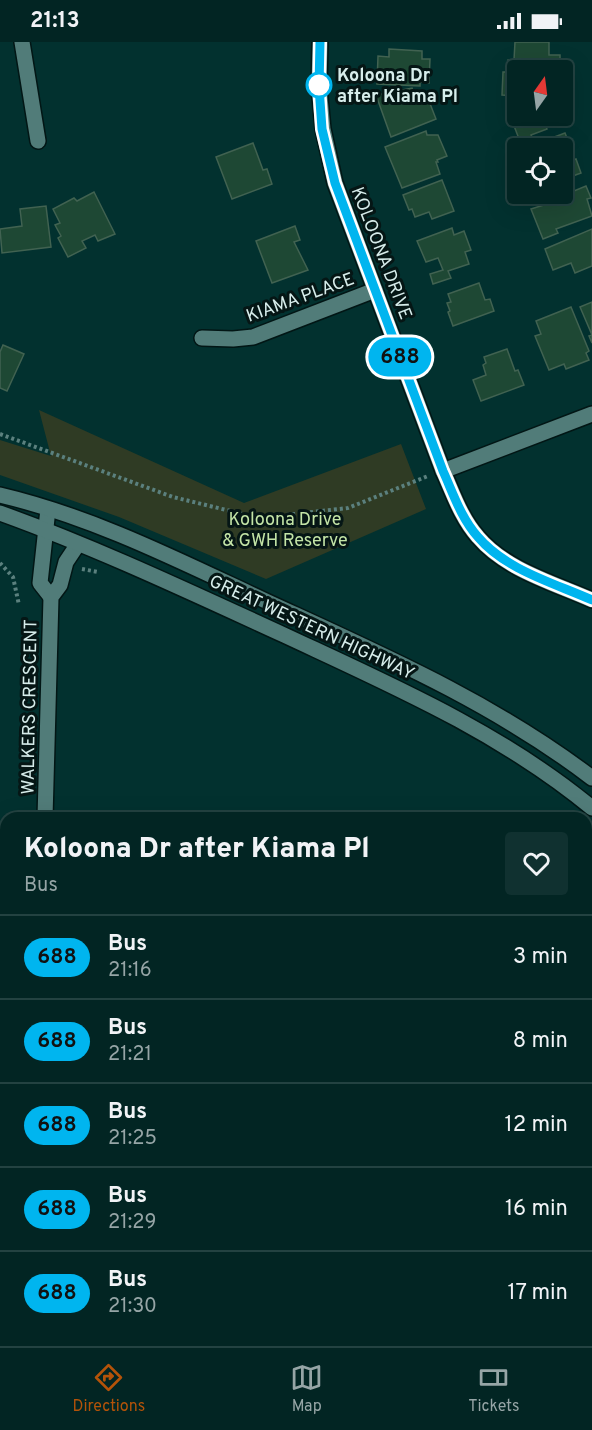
<!DOCTYPE html>
<html lang="en">
<head>
<meta charset="utf-8">
<style>
  :root { --surface:#022523; --page:#103130; --text:#f1f3f6; --muted:#96a5a6; --line:#234241; --accent:#b45309 }
  body { margin:0; font-family:Overpass,sans-serif; background:var(--page); color:var(--text); height:100vh; display:flex; flex-direction:column; font-size:22px; white-space:nowrap }
  * { box-sizing:border-box; margin:0 }
  p { font-size:20px; color:var(--muted) }
  .icon { flex:none; width:33px; height:33px; fill:none; stroke:currentColor; stroke-width:2; stroke-linecap:round; stroke-linejoin:round }
  .map { position:relative; flex:1; overflow:hidden }
  .sheet { position:absolute; left:0px; top:770px; width:592px; height:536px; display:flex; flex-direction:column; background:var(--surface); border-radius:18px 18px 0 0; box-shadow:0 6px 24px #0002,0 0 0 2px var(--line) }
  .sheet>* { flex:none }
  .badge { padding:0 12px; border-radius:20px; font-size:21px; line-height:39px }
  .needle { width:39px; rotate:14deg }
  .fabs { position:absolute; left:507px; top:18px; display:grid; gap:12px }
  .fabs a { display:grid; place-items:center; width:66px; height:66px; border-radius:6px; background:var(--surface); box-shadow:0 6px 24px #0002,0 0 0 2px var(--line); font-size:30px }
  .map>.badge { position:absolute; translate:-50% -50%; box-shadow:0 0 0 3px #fff }
  .round { display:grid; place-items:center; flex:none; width:63px; height:63px; border-radius:6px; background:var(--page) }
  .summary { display:flex; align-items:center; justify-content:space-between; height:102px; padding:0 24px }
  h1 { font-size:28px; font-weight:800; line-height:45px }
  ul { padding:0; list-style:none }
  li { display:flex; align-items:center; gap:18px; height:84px; padding:0 24px; border-top:2px solid var(--line) }
  li div { flex:1 }
  li b { display:block; font-size:22px }
  li em { font-style:normal }
  li .badge { min-width:66px; font-weight:700; text-align:center }
  .status { display:flex; justify-content:space-between; align-items:center; height:42px; padding:0 30px; background:var(--surface); direction:ltr }
  .status svg { height:16px; fill:currentColor }
  .tab-bar { display:flex; justify-content:space-around; align-items:center; height:84px; border-top:2px solid var(--line); background:var(--surface); font-size:16px; color:var(--muted) }
  .tab-bar a { display:grid; justify-items:center; gap:3px }
  .tab-bar .active { color:var(--accent) }
  .map>svg:first-child { display:block }
</style>
</head>
<body>
<div class="status"><b>21:13</b><svg viewBox="0 0 49 12"><path d="M0 12V9h3v3zM5 12V6h3v6zM10 12V3h3v9zM15 12V0h3v12zM26 1h20v11H26zM47 4h2v5h-2z"/></svg></div>
<div class="map">
<svg width="592" height="1304" viewBox="0 0 592 1304">
  <rect width="100%" height="100%" fill="#02312f"/>
  <polygon fill="#2f3b24" points="39,368 244,461 401,402 426,467 266,537 119,475 0,433 0,398 51,414"/>
  <g fill="#1e4834" stroke="#416251" stroke-width="1.5">
    <polygon points="515,0 549,0 549,13 560,13 560,28 518,28 517,54 502,53 503,30 508,30 508,18 514,18"/>
    <polygon points="389,7 422,9 422,17 430,17 429,41 420,40 420,44 377,42 378,14 389,15"/>
    <polygon points="412,46 416,58 427,54 436,77 391,95 376,53"/>
    <polygon points="518,57 518,74 545,74 543,74 547,87 531,93 533,98 521,102 506,63"/>
    <polygon points="426,89 427,93 438,93 447,114 437,118 438,120 436,120 440,132 402,146 385,105"/>
    <polygon points="565,91 573,111 568,113 570,119 576,117 581,131 562,138 562,106 525,106"/>
    <polygon points="253,101 263,128 267,127 272,142 232,157 216,115"/>
    <polygon points="442,138 454,169 432,177 429,170 415,175 412,167 409,168 403,153"/>
    <polygon points="586,144 591,156 587,157 592,174 556,187 558,191 543,197 531,167 566,156 564,153"/>
    <polygon points="94,150 115,192 98,199 95,193 82,199 86,206 68,215 58,196 61,194 55,183 60,181 53,167 74,156 77,159"/>
    <polygon points="46,164 51,205 2,211 0,187 22,184 20,167"/>
    <polygon points="295,184 300,198 294,200 308,228 272,241 256,199"/>
    <polygon points="452,186 454,193 464,189 471,208 465,210 469,222 448,229 451,236 433,242 430,232 443,228 438,216 426,220 417,199"/>
    <polygon points="592,187 592,224 575,231 571,221 553,228 545,207"/>
    <polygon points="479,241 485,258 490,257 494,269 453,284 448,270 450,269 447,261 451,260 448,252"/>
    <polygon points="592,260 592,301 589,294 592,293 580,265"/>
    <polygon points="571,265 589,309 586,311 589,318 566,327 564,322 549,328 535,294 541,292 536,279"/>
    <polygon points="3,303 24,312 7,349 0,346 0,310"/>
    <polygon points="507,307 515,329 518,328 524,343 481,359 473,338 486,333 483,323 486,321 484,315"/>
  </g>
  <g fill="none" stroke-linecap="round" stroke-linejoin="round">
    <g stroke="#021615" stroke-width="18">
      <g id="street">
        <polyline points="22,0 38,99"/>
        <path d="M320 0 319 45 323 87 335 141 443 429C453 451 461 476 478 495 506 528 554 541 592 558"/>
        <polyline points="202,296 233,297 253,295 375,248"/>
        <polyline points="443,429 592,372"/>
        <polyline points="48,467 40,541 51,555"/>
        <polyline points="45,776 51,555 60,543 66,520 78,502"/>
        <polyline points="0,1043 6,1046"/>
        <polyline points="0,1233 6,1219"/>
        <polyline points="537,1299 549,1304"/>
      </g>
    </g>
    <g stroke="#021615" stroke-width="18">
      <g id="secondary">
        <path d="M0 453C94 475 182 520 270 561 381 612 494 661 592 736"/>
        <path d="M0 471C97 506 190 550 284 593 391 643 500 690 592 766"/>
      </g>
    </g>
    <g stroke="#5b807e" stroke-width="4" stroke-dasharray="3 3" stroke-linecap="butt">
      <polyline points="0,392 173,455 259,476 348,466 428,434"/>
      <polyline points="0,521 13,535 19,563"/>
      <polyline points="82,527 98,530"/>
    </g>
    <use href="#street" stroke="#517c79" stroke-width="15"/>
    <use href="#secondary" stroke="#517c79" stroke-width="15"/>
  </g>
  <g fill="none" stroke-linecap="round" stroke-linejoin="round">
    <g stroke="#fff" stroke-width="14">
      <path id="line" d="M320 0 319 45 322 87 335 141 443 429C453 451 461 476 478 495 506 528 554 541 592 558"/>
    </g>
    <use href="#line" stroke="#00b5ef" stroke-width="9"/>
  </g>
  <circle fill="#fff" stroke="#00b5ef" stroke-width="3" cx="319" cy="43" r="12"/>
  <g text-anchor="middle" stroke-width="6" stroke-linejoin="round" paint-order="stroke">
    <g font-size="18" font-weight="bold" fill="#d7edeb" stroke="#051615" text-anchor="start">
      <text x="337" y="39">Koloona Dr<tspan x="337" dy="21">after Kiama Pl</tspan></text>
    </g>
    <g font-size="18" fill="#d7edeb" stroke="#051615">
      <text transform="translate(382 211) rotate(69)" y="6">KOLOONA DRIVE</text>
      <text transform="translate(300 255) rotate(-20)" y="6">KIAMA PLACE</text>
      <text transform="translate(312 585) rotate(25)" y="6">GREAT WESTERN HIGHWAY</text>
      <text transform="translate(29 665) rotate(-89)" y="6">WALKERS CRESCENT</text>
    </g>
    <g font-size="18" fill="#c4e5a7" stroke="#051615">
      <text x="285" y="483">Koloona Drive<tspan x="285" dy="21">&amp; GWH Reserve</tspan></text>
    </g>
  </g>
</svg>
<div class="fabs">
<a><svg class="needle" viewBox="-14 -14 28 28"><path d="M0-13l5 13h-10z" fill="#e53935"/><path d="M0 13l5-13h-10z" fill="#96a5a6"/></svg></a>
<a><svg class="icon" aria-label="locate" viewBox="0 0 24 24"><circle cx="12" cy="12" r="6"/><path d="M12 2v4M12 18v4M2 12h4M18 12h4"/></svg></a>
</div>
<b class="badge" style="left:400px;top:315px;background:#00b5ef;color:#111">688</b>
<section class="sheet">
<div class="summary"><div><h1>Koloona Dr after Kiama Pl</h1><p>Bus</p></div><a class="round"><svg class="icon" aria-label="heart" viewBox="0 0 24 24"><path d="M12 20l-8-8c-3-5 5-10 8-4 3-6 11-1 8 4z"/></svg></a></div>
<ul>
<li><span class="badge" style="background:#00b5ef;color:#111">688</span><div><b>Bus</b><p>21:16</p></div><em>3 min</em></li>
<li><span class="badge" style="background:#00b5ef;color:#111">688</span><div><b>Bus</b><p>21:21</p></div><em>8 min</em></li>
<li><span class="badge" style="background:#00b5ef;color:#111">688</span><div><b>Bus</b><p>21:25</p></div><em>12 min</em></li>
<li><span class="badge" style="background:#00b5ef;color:#111">688</span><div><b>Bus</b><p>21:29</p></div><em>16 min</em></li>
<li><span class="badge" style="background:#00b5ef;color:#111">688</span><div><b>Bus</b><p>21:30</p></div><em>17 min</em></li>
</ul>
</section>
</div>
<nav class="tab-bar">
<a class="active"><svg class="icon" aria-label="directions" viewBox="0 0 24 24"><path d="M12 3l9 9-9 9-9-9zM9 14v-3h6M13 9l2 2-2 2"/></svg>Directions</a>
<a><svg class="icon" aria-label="map" viewBox="0 0 24 24"><path d="M3 6l6-2 6 2 6-2v14l-6 2-6-2-6 2zM9 4v14M15 6v14"/></svg>Map</a>
<a><svg class="icon" aria-label="tickets" viewBox="0 0 24 24"><path d="M3 7h18v10H3zM15 7v10"/></svg>Tickets</a>
</nav>
</body>
</html>
